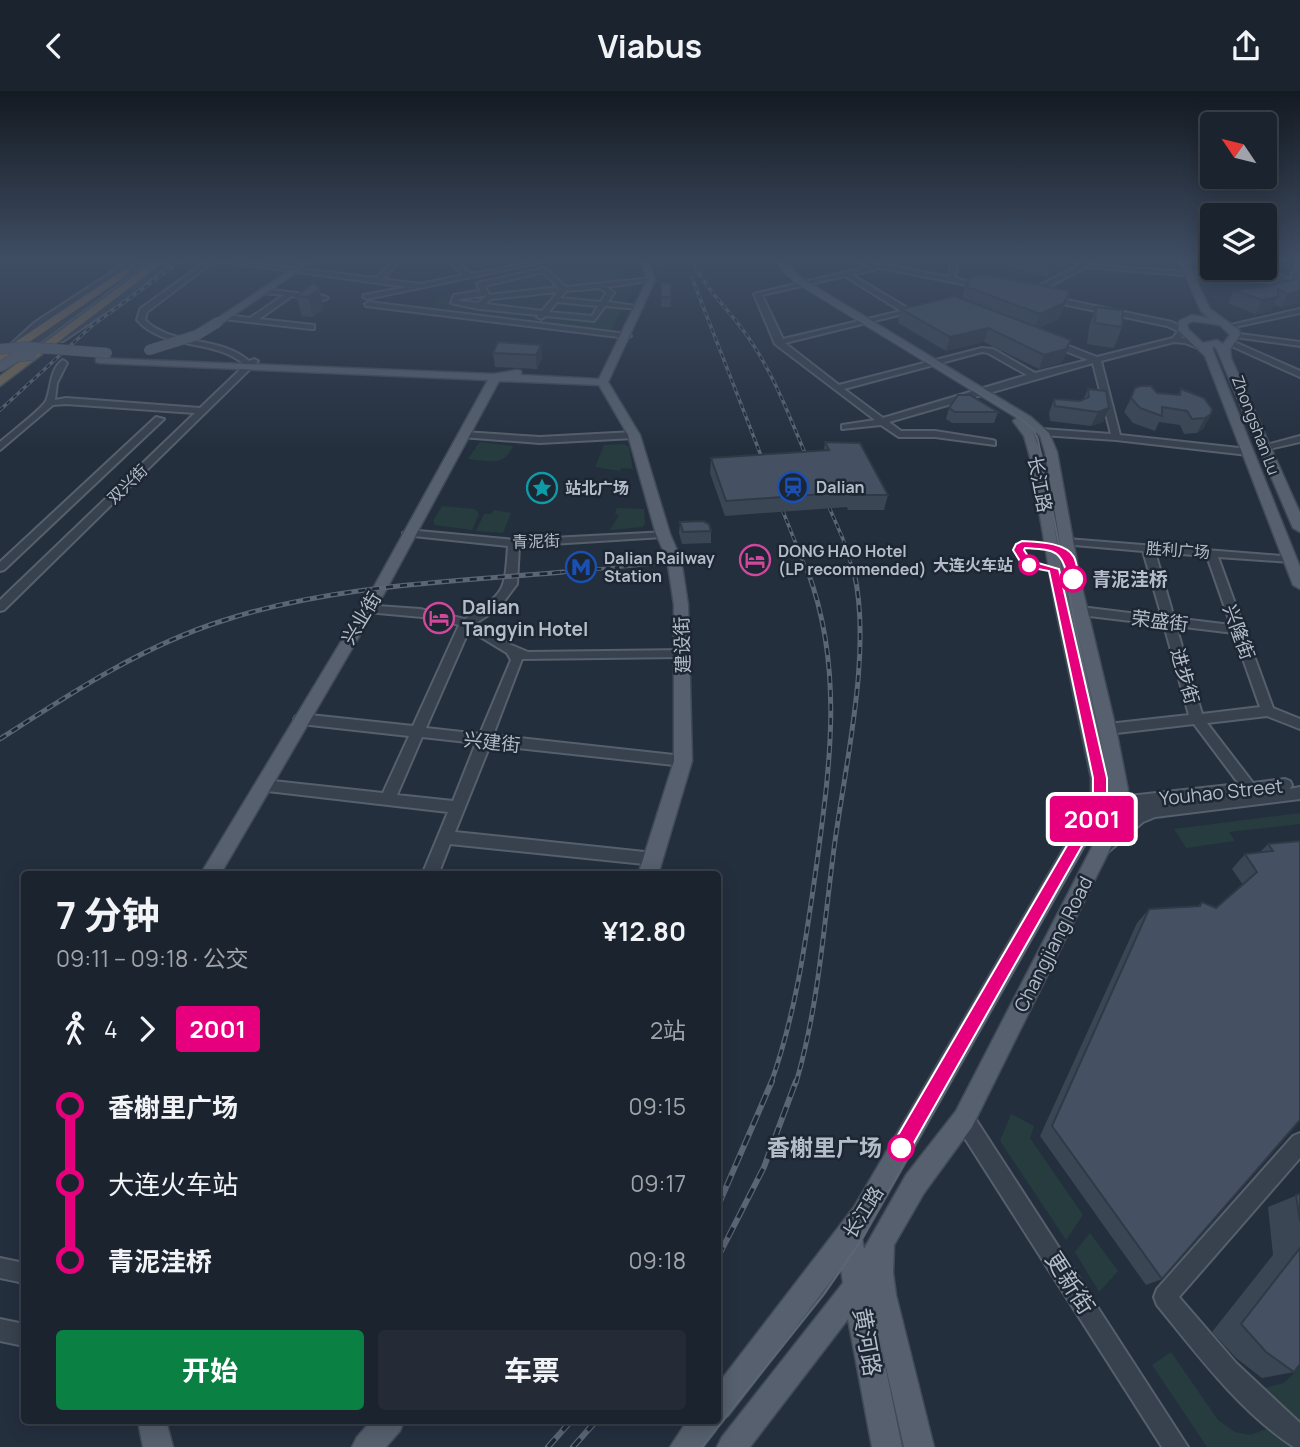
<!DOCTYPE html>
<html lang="zh">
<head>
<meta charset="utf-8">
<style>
  :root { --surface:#1b232e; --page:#242b36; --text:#f1f3f6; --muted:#a0a4aa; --line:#39404a; --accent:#0b8043 }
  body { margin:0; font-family:Manrope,"Noto Sans SC",sans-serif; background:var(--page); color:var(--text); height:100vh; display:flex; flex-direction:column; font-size:26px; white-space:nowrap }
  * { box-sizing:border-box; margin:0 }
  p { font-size:23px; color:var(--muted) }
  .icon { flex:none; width:38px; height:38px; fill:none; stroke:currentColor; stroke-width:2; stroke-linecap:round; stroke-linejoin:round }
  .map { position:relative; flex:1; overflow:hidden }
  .panel { position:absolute; left:21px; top:780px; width:700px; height:553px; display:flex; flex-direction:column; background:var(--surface); border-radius:7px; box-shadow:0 4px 18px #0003,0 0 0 2px var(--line) }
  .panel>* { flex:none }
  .badge { padding:0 14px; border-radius:5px; font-size:24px; line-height:46px }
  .needle { width:46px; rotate:305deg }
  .buttons { position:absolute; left:1200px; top:21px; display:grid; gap:14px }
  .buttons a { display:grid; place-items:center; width:77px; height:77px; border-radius:7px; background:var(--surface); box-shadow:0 4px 18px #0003,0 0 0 2px var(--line); font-size:35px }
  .map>.badge { position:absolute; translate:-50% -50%; box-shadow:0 0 0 4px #fff }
  .legs { display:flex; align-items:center; gap:10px; height:77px; padding:0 35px; font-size:23px }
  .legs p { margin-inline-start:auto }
  .headline { display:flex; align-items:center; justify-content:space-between; height:119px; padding:0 35px }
  h1 { font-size:38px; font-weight:700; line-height:52px }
  .button { display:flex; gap:14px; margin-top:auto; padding:14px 35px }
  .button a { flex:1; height:80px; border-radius:7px; background:var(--accent); color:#fff; font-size:28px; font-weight:700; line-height:80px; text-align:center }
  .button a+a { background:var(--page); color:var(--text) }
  ul { padding:0 35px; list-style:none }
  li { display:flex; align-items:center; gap:24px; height:77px; font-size:26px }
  li i { display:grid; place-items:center; width:10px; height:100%; margin:0 9px; background:currentColor }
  li i::after { content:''; width:18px; height:18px; margin:-9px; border:5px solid; border-radius:50%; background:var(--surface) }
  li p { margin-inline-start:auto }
  li:first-child i { background:linear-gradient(#0000 50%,currentColor 0) }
  li:last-child i { background:linear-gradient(currentColor 50%,#0000 0) }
  header { display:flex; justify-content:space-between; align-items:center; height:91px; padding:0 35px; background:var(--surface); font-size:32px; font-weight:700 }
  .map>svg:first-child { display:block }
</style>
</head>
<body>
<header><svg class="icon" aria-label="back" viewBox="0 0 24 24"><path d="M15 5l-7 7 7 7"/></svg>Viabus<svg class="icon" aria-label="share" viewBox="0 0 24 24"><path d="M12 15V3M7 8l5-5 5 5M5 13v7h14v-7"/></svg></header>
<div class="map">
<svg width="1300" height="1356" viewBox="0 0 1300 1356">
  <rect width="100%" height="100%" fill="#242f3e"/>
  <g fill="#263c3f">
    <polygon points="588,170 619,170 625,192 636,192 610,241 426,220 441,206 480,194"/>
    <path d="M479 352 481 351 513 355C504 376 490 370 468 368Z"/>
    <polygon points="624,353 629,356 633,378 621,377 620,380 595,376 604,354"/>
    <polygon points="442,415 475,418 479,423 472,439 435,434 433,430"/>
    <polygon points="617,417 644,418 645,433 642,436 610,439 619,424 615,423"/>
    <polygon points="494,419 511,422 503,442 476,440 484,423 491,423"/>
    <polygon points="1300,722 1300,733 1229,741 1235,750 1186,757 1174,738"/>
    <polygon points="1011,1023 1034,1035 1030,1047 1083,1124 1066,1149 1000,1050"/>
    <polygon points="1090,1142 1118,1180 1099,1201 1075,1161"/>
    <polygon points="1171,1261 1218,1329 1235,1341 1250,1344 1272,1336 1294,1356 1207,1356 1152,1274"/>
    <polygon points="1300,1276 1300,1333 1260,1298 1284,1292"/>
  </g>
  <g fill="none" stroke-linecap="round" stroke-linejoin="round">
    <g stroke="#565f6c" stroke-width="4">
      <g id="minor">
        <polygon points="129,170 136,170 40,236 13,261 7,261 7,257 34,232"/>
        <polygon points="142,170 149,170 38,253 40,259 30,256 32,249"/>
        <polygon points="165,170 172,170 127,207 63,250 57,250 57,246 121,203"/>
        <path d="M207 170H214L147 221 145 229C172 256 220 244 249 270L254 268 258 270 4 519 0 520V509L195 322 66 313 53 314 0 359V351C9 343 42 318 46 310 52 296 49 279 63 269L67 272 57 292 55 309 66 307 200 317 245 274C215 247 164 260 137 229L140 218Z"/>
        <polygon points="218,170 233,170 376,187 394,170 400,170 383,188 420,193 464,184 448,170 455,170 471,183 537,170 548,170 367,208 363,206 364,204 407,196"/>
        <path d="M852 170H863L949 186 952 170H958L955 187 987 195 983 197 881 177 852 184 909 218 915 217 919 219 785 252 839 294 982 257 993 258 1035 282 1088 269 1050 254V250H1056L1097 266 1173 247 1178 240 1167 235 1044 209 1043 207 1047 205 1172 231 1187 239 1181 247 1190 248 1209 258 1205 260 1185 252 1174 251 1101 270 1120 344 1248 358 1253 361 1248 364 1116 349 1042 344 1028 345V341L1042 338 1111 343 1093 272 889 331 901 340H935L992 349 995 350V354L935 346H899L881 334 842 338V334L875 329 775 253 754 203 871 175ZM845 185 901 220 783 248 762 204ZM982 261 988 262 1027 284 883 327 844 298Z"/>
        <path d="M1072 170H1091L1090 173 1093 174 1280 188 1256 177H1265L1290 189 1297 173 1300 171C1300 179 1300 190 1293 193L1085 176 1031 206H1025V202L1079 174Z"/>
        <path d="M545 177 566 196 651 187 655 189 607 196 614 202 608 211 643 216 639 218 605 215 594 230 546 225 541 228 537 226 539 224 479 218 451 212 454 204 480 200 477 192ZM543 181 558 196 488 204 478 212 459 210 460 208 489 204 485 195ZM600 197 606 202 601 211 560 207 566 200ZM558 201 542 220 486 213 490 208ZM557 211 598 215 592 225 549 221Z"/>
        <polygon points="262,198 324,205 328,207 324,209 292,205 259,228 314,234 314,238 311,238 223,228 222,226 226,224 250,227 284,204 262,202"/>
        <polygon points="369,211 627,243 631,245 627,247 366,215 365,213"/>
        <polygon points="1300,218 1300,222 1230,237 1226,235"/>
        <polygon points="1232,242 1300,251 1300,255 1235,246 1232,246"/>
        <polygon points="1230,249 1300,280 1300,286 1227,253 1226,251"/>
        <polygon points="156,326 164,328 4,479 0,480 0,471"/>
        <polygon points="464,341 540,346 634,341 639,344 634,347 540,352 461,346 459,344"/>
        <polygon points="1300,345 1300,351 1264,359 1259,356"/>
        <path d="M408 439 514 449 667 441V445L663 446 519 455 517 493 499 517 476 532 509 553 528 561 686 559 688 562 682 566 522 568 493 644 683 665 690 670 688 674 683 675 490 654 455 741 654 762 659 763 662 768 659 773 654 774 450 753 438 784H422L448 721 259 699 257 695 259 691 264 689 383 702 409 645 301 633 296 631 294 628 296 625 301 623 413 635 459 534 433 527 367 521 361 517 363 514 420 518 465 528C505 502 505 501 508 455L404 444 403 442ZM469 539 507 562 511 569 480 643 426 637ZM422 646 476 652 453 710 397 704Z"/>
        <path d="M1067 448 1294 466V470L1290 471 1218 466 1273 617 1300 628V638L1267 625 1207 632 1253 692 1285 688 1290 690 1292 694 1290 698 1300 696V708L1155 726 1143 731 1108 761 1103 763 1098 761 1095 757 1098 753 1130 725 1100 722 1098 718 1100 714 1113 713 1115 708 1120 706 1239 693 1194 633 1108 643 1103 641 1101 638 1103 635 1108 633 1189 624 1164 534 1081 524 1075 520 1081 516 1162 526 1143 460 1063 453V449ZM1155 461 1207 465 1231 534 1174 527ZM1176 535 1234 542 1260 616 1202 623Z"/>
        <polygon points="964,1019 971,1021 1188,1356 1162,1356 957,1035 955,1028 957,1021"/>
        <path d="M1300 1042V1067L1179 1206 1236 1272 1300 1332V1356H1294C1240 1321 1197 1263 1157 1214L1154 1206 1157 1198 1293 1045Z"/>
        <polygon points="0,1167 24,1172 24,1192 0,1187"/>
        <polygon points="0,1228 24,1233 24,1255 0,1250"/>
      </g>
    </g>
    <g stroke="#414a57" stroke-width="3">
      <g id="major">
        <polygon points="304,170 313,170 221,233 215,233 215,229"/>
        <polygon points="641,170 649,170 655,189 608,291 640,344 670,443 681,468 688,514 692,670 658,784 638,784 674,670 674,514 667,468 656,443 628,344 599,294 499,290 385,501 220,784 200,784 371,501 488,289 100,272 96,271 96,267 494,283 517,279 521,280 521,284 599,288 647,189"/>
        <path d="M776 170H784L801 187 1031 326 1049 342 1057 361 1080 488 1116 638 1128 699 1119 738 1109 760 972 1036 924 1102 894 1154 893 1182 896 1204 934 1356H904L879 1245 902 1356H872L848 1228 750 1356H717L722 1346 843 1192 841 1177 728 1325 719 1329 715 1340 703 1356H670L687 1330H718V1293L854 1116 1091 710V687L1055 514 1030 366 1024 345 1013 330 1017 327 795 191ZM1032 338 1040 345 1045 361 1066 488 1106 673 1062 479 1042 366ZM1106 717 1101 738 1091 758 956 1020 906 1084 864 1158 862 1148Z"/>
        <path d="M1179 170H1187L1210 218 1239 239 1240 244 1230 258 1231 267 1300 422V441L1293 437 1217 259 1214 255 1212 257 1300 476V498L1293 494 1205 265 1178 239 1179 230 1192 224 1209 227 1201 220ZM1193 230 1220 234 1230 244 1223 253 1217 249 1203 252 1188 238 1187 233Z"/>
        <polygon points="138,1330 166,1330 173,1356 143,1356"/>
        <polygon points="371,1330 404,1330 400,1340 386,1356 352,1356 357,1346"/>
      </g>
    </g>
    <g stroke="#434c59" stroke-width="3">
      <g id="highway">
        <polygon points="154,170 165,170 0,295 0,285"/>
        <polygon points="125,178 129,179 129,183 0,271 0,261"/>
      </g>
    </g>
    <use href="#minor" fill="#38414e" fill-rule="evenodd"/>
    <use href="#major" fill="#56606e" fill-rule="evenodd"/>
    <use href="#highway" fill="#746855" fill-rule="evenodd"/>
    <polyline stroke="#5a6575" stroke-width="2" points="776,170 785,182 798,192 1021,328 1033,338 1038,349 1106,687 1104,711 1088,749 950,992"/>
    <polyline stroke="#5a6575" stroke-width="2.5" points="702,1356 824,1203 860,1151 951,990"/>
    <g stroke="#5a6575" stroke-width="3.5">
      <g id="rail-far2">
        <path d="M692 170C707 201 734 223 752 252 778 291 793 336 812 378"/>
        <polyline points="692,187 767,380"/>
        <polyline points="0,319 94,233 181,170"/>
        <polyline points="822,400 843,448 854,483"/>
        <polyline points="776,403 808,483"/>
        <polyline points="543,483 686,470"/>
      </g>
    </g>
    <g stroke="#5a6575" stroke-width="5">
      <g id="rail-far1">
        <path d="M0 648C71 602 144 554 225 529 334 494 450 491 563 481"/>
        <path d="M771 992C795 925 805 855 815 785 829 682 845 581 808 481"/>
        <path d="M796 992C819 914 824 831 835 750 846 670 872 559 854 481"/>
      </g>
    </g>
    <g stroke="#5a6575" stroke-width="6">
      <g id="rail">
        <polyline points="718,1115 772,990"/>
        <polyline points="718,1166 764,1076 796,990"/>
        <polyline points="548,1356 571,1330"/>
        <polyline points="573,1356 596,1330"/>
      </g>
    </g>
    <use href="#rail-far2" stroke="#1d2633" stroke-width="2" stroke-dasharray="4.5" stroke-linecap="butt"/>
    <use href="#rail-far1" stroke="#1d2633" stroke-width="2.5" stroke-dasharray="7" stroke-linecap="butt"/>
    <use href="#rail" stroke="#1d2633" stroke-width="3.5" stroke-dasharray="11" stroke-linecap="butt"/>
    <g stroke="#414a57" stroke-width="11" stroke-linecap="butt">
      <g id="major-bridge">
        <polyline points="0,258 26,256 107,262"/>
        <polyline points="149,259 197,244 218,231"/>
        <polyline points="0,276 16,266 32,264"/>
      </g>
    </g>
    <use href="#major-bridge" stroke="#56606e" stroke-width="10"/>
  </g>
  <g fill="#3b4654">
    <polygon points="657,170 668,170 668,175 658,175"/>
    <polygon points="1014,170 1064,170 1063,175 1047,186 1012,176"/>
    <polygon points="1279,170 1296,170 1294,172"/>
    <polygon points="1300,187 1300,212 1281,216 1274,213 1271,220 1255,223 1228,212 1234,199 1262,196"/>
    <rect x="661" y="192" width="10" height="24"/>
    <polygon points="966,192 1070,200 1064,216 1058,228 1039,237 1071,249 1066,263 1061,272 1039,278 984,251 946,260 898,232 901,218 962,207"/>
    <polygon points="319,198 324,218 313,226 302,225 296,205"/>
    <polygon points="1096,216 1122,236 1114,257 1087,253 1089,236"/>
    <polygon points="541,254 542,268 537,278 495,276 493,262"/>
    <polygon points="1088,298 1109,317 1103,331 1091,335 1050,330 1049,322 1054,308 1080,310 1083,309"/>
    <polygon points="1181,298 1211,323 1203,338 1197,342 1184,343 1180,334 1159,331 1155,340 1133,332 1124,321 1131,307 1157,302 1178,304"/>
    <polygon points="949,317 998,321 994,332 952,332 946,328"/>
    <polygon points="825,351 888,404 884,419 848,419 847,416 725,425 710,382 711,367 824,359"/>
    <polygon points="680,431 711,440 711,452 682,453 679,442"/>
    <polygon points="1300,750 1162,1188 1146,1194 1040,1045 1137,832 1149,818 1198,815 1202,811 1216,817 1243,794 1232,778 1245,763 1259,762 1268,753"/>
    <polygon points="1300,1103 1300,1273 1294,1281 1262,1287 1236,1267 1212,1241 1273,1164 1268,1116"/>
  </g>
  <g fill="#303945">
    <polygon points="1056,170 1064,170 1063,175 1047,186 1051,173"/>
    <polygon points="319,198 324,218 313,226 308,206"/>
    <polygon points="1070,200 1064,216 1058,228 1034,239 1040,223"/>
    <polygon points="1300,200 1300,212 1281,216 1288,203"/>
    <polygon points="1278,206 1271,220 1255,223 1262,209"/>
    <polygon points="988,237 984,251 946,260 950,246"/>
    <polygon points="1071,249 1066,263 1061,272 1039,278 1044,264"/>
    <polygon points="541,254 542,268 537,278 536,264"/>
    <polygon points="1109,317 1103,331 1091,335 1098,321"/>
    <polygon points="1211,323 1203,338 1197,342 1205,327"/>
  </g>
  <g fill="#455162" stroke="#303945" stroke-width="2">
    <polygon points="1040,170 1056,170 1051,173"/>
    <polygon points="986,184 1070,200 1064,212 1040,223 965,195 968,193 966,192 970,186"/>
    <polygon points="1300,187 1300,200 1288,203 1278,198 1278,206 1262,209 1234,199 1262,196"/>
    <polygon points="314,192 319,198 308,206 296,205"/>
    <rect x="661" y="192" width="10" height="14"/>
    <polygon points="955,205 1071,249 1066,258 1044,264 988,237 950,246 901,218"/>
    <polygon points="1096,216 1123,219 1122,236 1095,232"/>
    <polygon points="498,251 541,254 536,264 493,262"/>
    <polygon points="1141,295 1151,295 1157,302 1180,304 1181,298 1204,307 1212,318 1211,323 1205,327 1192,328 1187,320 1162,316 1162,325 1140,317 1131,307 1135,297"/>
    <polygon points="1088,298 1106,300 1109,317 1098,321 1055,315 1054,308 1080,310 1089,306"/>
    <polygon points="958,304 970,304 998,321 955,321 949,317"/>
    <polygon points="825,351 860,352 888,404 851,404 850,401 726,410 711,367 829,359"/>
    <polygon points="703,430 709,433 711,440 683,441 680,431"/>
    <polygon points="1300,750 1300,1029 1162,1188 1052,1035 1149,818 1200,815 1202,811 1216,817 1257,781 1245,763 1273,760 1268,753"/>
    <polygon points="1300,1103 1300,1130 1296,1104"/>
    <polygon points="1300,1157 1300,1273 1294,1281 1266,1261 1241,1233"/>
  </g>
  <linearGradient id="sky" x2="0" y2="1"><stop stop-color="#141a22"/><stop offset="0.47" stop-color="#3f4d63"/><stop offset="1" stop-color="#3f4d63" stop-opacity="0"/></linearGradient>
  <rect width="1300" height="359" fill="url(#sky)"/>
  <path fill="#e6007e" stroke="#fff" stroke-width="2" d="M1022 450C1037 451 1066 451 1074 466 1077 472 1078 482 1079 488L1073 492 1068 488C1062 458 1054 459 1025 457L1024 459 1031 470 1059 478 1107 687V711L907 1064 901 1067 894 1064 891 1057 894 1051 1093 710V687L1049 480 1023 475 1013 459 1016 453Z"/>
  <defs>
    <g id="station-ring" transform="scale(1.575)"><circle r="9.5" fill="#1d2633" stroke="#1a4fb4" stroke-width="1.5"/><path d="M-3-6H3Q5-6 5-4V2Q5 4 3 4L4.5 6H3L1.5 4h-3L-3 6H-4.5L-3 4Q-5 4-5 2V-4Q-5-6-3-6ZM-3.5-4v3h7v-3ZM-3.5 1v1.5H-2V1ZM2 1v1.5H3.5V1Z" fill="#1a4fb4"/></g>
    <g id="sight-ring" transform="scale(1.575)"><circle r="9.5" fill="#1d2633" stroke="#0f9aa8" stroke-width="1.5"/><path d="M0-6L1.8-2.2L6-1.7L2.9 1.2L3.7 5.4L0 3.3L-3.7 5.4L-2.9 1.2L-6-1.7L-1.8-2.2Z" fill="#0f9aa8"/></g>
    <g id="hotel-ring" transform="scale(1.575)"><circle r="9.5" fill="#1d2633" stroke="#d1479c" stroke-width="1.5"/><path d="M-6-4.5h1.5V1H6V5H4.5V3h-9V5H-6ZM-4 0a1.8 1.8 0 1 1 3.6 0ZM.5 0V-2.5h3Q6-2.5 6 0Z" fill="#d1479c"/></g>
    <g id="metro-ring" transform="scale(1.575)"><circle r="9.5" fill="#1d2633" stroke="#1a4fb4" stroke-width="1.5"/><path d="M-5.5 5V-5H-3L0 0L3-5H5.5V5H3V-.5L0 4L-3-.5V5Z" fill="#1a4fb4"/></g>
  </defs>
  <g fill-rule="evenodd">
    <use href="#station-ring" x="793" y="396"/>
    <use href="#sight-ring" x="542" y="397"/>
    <use href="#hotel-ring" x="755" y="469"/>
    <use href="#metro-ring" x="581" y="476"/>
    <use href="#hotel-ring" x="439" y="527"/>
  </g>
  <g fill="#fff" stroke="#e6007e" stroke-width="3.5">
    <circle cx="1029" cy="474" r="9"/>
    <circle cx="1073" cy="488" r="12"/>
    <circle cx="901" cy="1057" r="12"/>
  </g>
  <g text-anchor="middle" stroke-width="5" stroke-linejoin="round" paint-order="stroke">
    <g font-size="16" fill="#b4bcc9" stroke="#1d2633">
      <text transform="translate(1256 334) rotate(69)" y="6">Zhongshan Lu</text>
      <text transform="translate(127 393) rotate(-44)" y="6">双兴街</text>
      <text transform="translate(536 450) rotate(-2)" y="6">青泥街</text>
      <text transform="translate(1178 459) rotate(4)" y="6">胜利广场</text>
    </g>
    <g font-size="16" font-weight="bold" fill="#b4bcc9" stroke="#1d2633" text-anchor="start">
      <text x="816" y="402">Dalian</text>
      <text x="565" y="403">站北广场</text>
      <text x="778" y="466">DONG HAO Hotel<tspan x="778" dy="18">(LP recommended)</tspan></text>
      <text x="604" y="473">Dalian Railway<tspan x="604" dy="18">Station</tspan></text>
    </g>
    <g font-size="16" font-weight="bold" fill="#b4bcc9" stroke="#1d2633" text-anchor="end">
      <text x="1013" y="480">大连火车站</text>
    </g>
    <g font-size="19" fill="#b4bcc9" stroke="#1d2633">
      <text transform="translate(1040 393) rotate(79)" y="7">长江路</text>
      <text transform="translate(361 527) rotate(-59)" y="7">兴业街</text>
      <text transform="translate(1160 530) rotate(7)" y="7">荣盛街</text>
      <text transform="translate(1239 541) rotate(70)" y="7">兴隆街</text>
      <text transform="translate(682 554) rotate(-92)" y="7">建设街</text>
      <text transform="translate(1185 585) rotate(74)" y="7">进步街</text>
      <text transform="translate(492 651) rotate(6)" y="7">兴建街</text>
      <text transform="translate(1221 701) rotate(-6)" y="7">Youhao Street</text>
      <text transform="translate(1053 853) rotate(-63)" y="7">Changjiang Road</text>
      <text transform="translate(863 1121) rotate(-58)" y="7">长江路</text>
    </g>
    <g font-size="19" font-weight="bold" fill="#b4bcc9" stroke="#1d2633" text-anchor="start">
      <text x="1092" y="495">青泥洼桥</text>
    </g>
    <g font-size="19" font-weight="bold" fill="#b4bcc9" stroke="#1d2633" text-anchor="start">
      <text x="462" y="523">Dalian<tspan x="462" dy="22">Tangyin Hotel</tspan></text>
    </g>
    <g font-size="23" font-weight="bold" fill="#b4bcc9" stroke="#1d2633" text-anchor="end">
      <text x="882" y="1065">香榭里广场</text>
    </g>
    <g font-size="23" fill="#b4bcc9" stroke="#1d2633">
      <text transform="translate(1070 1192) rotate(57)" y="8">更新街</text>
      <text transform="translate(867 1251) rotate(80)" y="8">黄河路</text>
    </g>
  </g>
</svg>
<div class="buttons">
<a><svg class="needle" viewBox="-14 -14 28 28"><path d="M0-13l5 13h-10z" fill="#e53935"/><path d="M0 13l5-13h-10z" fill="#a0a4aa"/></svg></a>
<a><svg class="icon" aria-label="layers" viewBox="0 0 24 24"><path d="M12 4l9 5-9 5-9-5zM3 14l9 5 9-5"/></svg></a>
</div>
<b class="badge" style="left:1092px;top:728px;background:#e6007e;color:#fff">2001</b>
<section class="panel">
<div class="headline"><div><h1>7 分钟</h1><p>09:11 – 09:18 · 公交</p></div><b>¥12.80</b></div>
<div class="legs"><svg class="icon" aria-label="walk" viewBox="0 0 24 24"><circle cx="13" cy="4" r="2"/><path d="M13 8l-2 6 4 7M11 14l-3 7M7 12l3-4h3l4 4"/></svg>4<svg class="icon" aria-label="forward" viewBox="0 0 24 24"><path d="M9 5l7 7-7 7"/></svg><b class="badge" style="background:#e6007e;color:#fff">2001</b><p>2站</p></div>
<ul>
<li><i style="color:#e6007e"></i><b>香榭里广场</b><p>09:15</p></li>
<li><i style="color:#e6007e"></i><span>大连火车站</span><p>09:17</p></li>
<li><i style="color:#e6007e"></i><b>青泥洼桥</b><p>09:18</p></li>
</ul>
<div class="button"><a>开始</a><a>车票</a></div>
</section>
</div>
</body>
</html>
